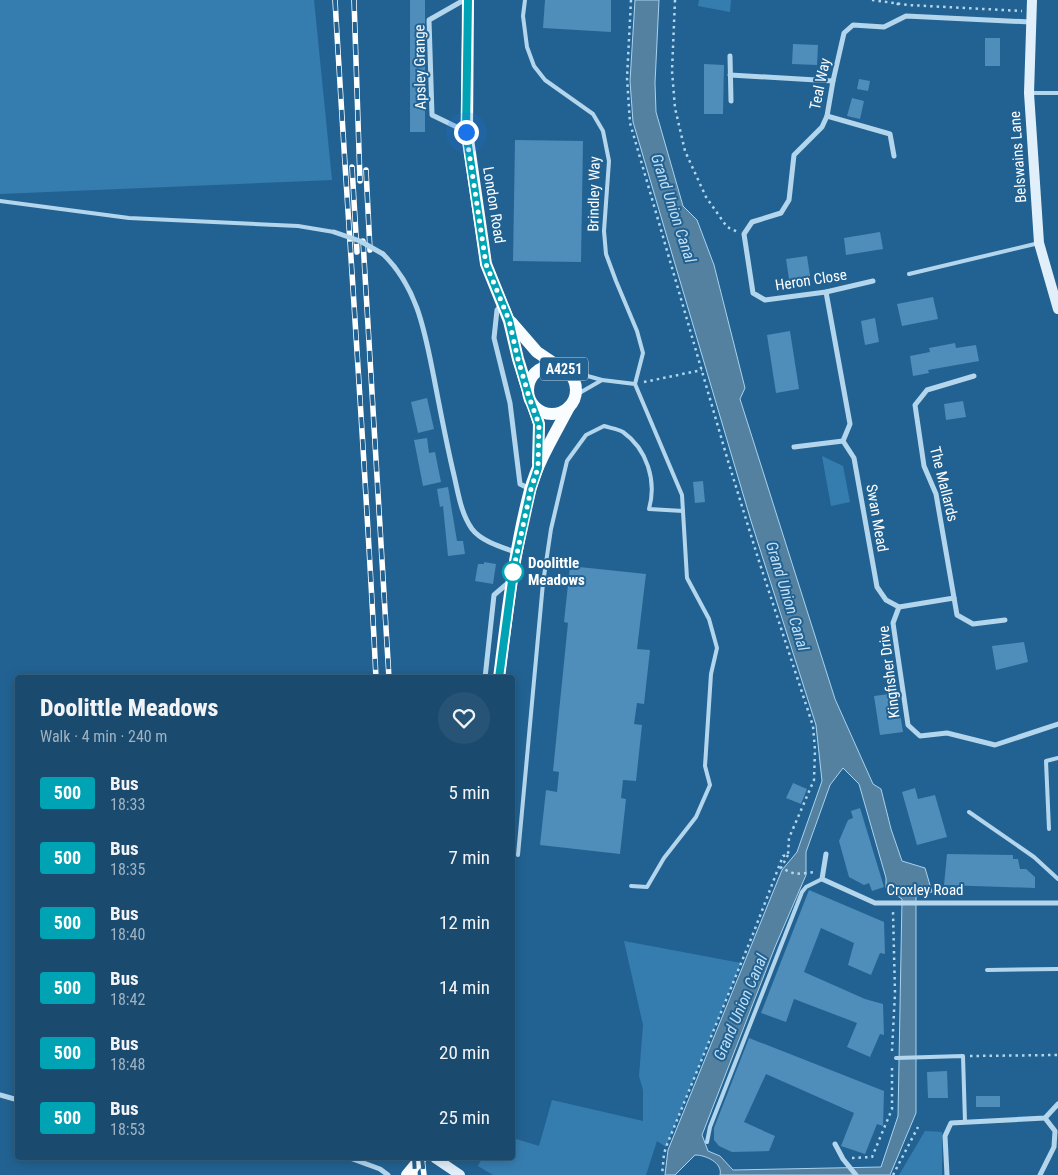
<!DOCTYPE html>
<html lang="en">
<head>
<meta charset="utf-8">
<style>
  :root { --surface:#1a4a6e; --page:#275476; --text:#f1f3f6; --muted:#9fb3c2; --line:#386281 }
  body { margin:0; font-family:"Roboto Condensed",sans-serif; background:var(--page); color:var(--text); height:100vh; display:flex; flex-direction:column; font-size:19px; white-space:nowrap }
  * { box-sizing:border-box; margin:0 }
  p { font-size:16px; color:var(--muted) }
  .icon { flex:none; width:28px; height:28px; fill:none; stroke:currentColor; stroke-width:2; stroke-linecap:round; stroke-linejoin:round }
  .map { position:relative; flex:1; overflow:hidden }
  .sheet { position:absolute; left:15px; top:675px; width:500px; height:485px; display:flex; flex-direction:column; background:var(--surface); border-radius:5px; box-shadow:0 2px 12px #0003,0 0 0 1px var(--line) }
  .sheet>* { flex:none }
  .badge { padding:0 10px; border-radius:4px; font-size:18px; line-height:32px }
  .you { position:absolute; width:25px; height:25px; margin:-12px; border:4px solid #fff; border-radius:50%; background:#1a73e8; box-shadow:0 0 0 8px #1a73e833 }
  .map>.badge { position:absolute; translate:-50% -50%; box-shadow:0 0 0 2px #fff }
  .round { display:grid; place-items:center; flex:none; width:52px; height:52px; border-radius:26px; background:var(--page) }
  .overview { display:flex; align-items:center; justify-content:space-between; height:85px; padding:0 25px }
  h1 { font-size:24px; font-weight:800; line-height:38px }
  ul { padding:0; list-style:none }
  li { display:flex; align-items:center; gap:15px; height:65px; padding:0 25px }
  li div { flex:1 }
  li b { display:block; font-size:19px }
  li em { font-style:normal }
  li .badge { min-width:55px; font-weight:700; text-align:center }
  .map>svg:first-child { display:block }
</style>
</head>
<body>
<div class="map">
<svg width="1058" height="1175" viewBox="0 0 1058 1175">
  <rect width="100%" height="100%" fill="#226292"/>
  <g fill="#367daf">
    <polygon points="0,0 314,0 332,180 0,194"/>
    <polygon points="699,0 731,0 730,12 698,6"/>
    <polygon points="822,456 843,466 850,502 831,506"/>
    <polygon points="624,941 741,963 666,1147 657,1141 646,1175 493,1175 478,1166 482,1158 512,1158 513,1138 539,1146 552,1100 643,1121 643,1090 639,1076 643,1025"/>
    <polygon points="925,1131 942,1132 942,1175 899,1175"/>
  </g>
  <path fill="#5581a1" stroke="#a8d2ee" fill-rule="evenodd" d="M635 0H659L655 83 656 112 683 206 697 220 714 265 745 388 740 399 835 699 873 784 881 789 891 829 902 861 925 868 932 892 916 896V1113L890 1175H720C723 1163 706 1155 695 1155L675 1175H665L668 1150 782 870 797 852 822 781 816 725 751 521 633 122 630 81ZM843 768 859 784 886 878V888L902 899 898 1116 881 1167 733 1170 720 1156 708 1151 702 1135 775 947 806 875V852L830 785Z"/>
  <g fill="#4f8dba">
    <rect x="410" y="0" width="15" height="132"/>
    <polygon points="545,0 611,0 611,32 543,28"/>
    <rect x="985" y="38" width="15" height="28"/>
    <polygon points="793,44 818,45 817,65 792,64"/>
    <polygon points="704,64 724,65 723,114 704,114"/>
    <polygon points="859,79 870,81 868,91 857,89"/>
    <polygon points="852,98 864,101 860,119 847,116"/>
    <polygon points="515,140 583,141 581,262 513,261"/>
    <polygon points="880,232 883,249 846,255 844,238"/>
    <polygon points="807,256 810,276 789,279 786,259"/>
    <polygon points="933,297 938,319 902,326 897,304"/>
    <polygon points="875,318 879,342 865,345 861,321"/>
    <polygon points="790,331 799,389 776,393 767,335"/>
    <polygon points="955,343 956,348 976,345 979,361 928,370 929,373 913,376 910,356 930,352 929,348"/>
    <polygon points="427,398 434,429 418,433 411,402"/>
    <polygon points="963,401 966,417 946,420 944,404"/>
    <polygon points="427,438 429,453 435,452 441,482 423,486 414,440"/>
    <polygon points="703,481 705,502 695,503 693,482"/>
    <polygon points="448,487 457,541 463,541 465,554 448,556 443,506 440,507 437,489"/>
    <polygon points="484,562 496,564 493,584 475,581 478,564 484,564"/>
    <polygon points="570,566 646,574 637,649 650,650 644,704 637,703 634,724 642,725 636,781 623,780 621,798 626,799 620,854 540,845 546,790 557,792 559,772 553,771 568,623 564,622"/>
    <polygon points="1024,642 1028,662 996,670 992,646"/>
    <polygon points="897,693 903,732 880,735 874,696"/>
    <polygon points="793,783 807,789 801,804 786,798"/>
    <polygon points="915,788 918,799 935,795 947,837 917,845 902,792"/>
    <polygon points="860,808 884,887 872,891 869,883 864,885 849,877 839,841 848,820 853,818 851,811"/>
    <polygon points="947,854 1013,855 1013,859 1018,859 1020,869 1026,869 1035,877 1035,888 944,885"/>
    <polygon points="809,890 884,922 885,954 880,953 871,975 848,965 854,943 821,928 804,972 865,999 883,1004 884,1035 880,1034 870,1057 847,1047 857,1023 794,999 786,1022 761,1013"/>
    <polygon points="749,1038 884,1091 883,1126 877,1124 865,1154 841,1146 854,1113 766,1074 744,1122 775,1136 769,1151 732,1152 719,1146 714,1140 714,1128"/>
    <polygon points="947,1071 948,1098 928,1098 927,1072"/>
    <rect x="976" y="1096" width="24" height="11"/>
  </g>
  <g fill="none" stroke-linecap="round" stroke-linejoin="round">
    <g stroke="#b4d6ed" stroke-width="2.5" stroke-dasharray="2.5 4" stroke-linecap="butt">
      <polyline points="631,0 627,78 630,123 728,461 758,558 813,726 815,750 814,780 789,838 788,855 783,856 753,934 666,1147 664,1154 662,1175"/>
      <polyline points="675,0 672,71 675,108 685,151 706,197 727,227 738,232"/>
      <polyline points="872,0 908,5 1022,11"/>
      <polyline points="897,5 901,0"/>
      <polyline points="644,382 702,370"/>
      <polyline points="788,855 781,868 795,874 816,872"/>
      <polyline points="892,1051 895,993 893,912"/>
      <polyline points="970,1056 1058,1055"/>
      <polyline points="852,1158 872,1157 892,1109 892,1064"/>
      <polyline points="893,1175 918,1127"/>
    </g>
    <g stroke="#b4d6ed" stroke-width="4">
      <polyline points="525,0 523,16 527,47 534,66 545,80 593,114 603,131 609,161 604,231 606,254 616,281 637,331 643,353 635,384"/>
      <polyline points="1031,93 1058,93"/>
      <polyline points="0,201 129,218 298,226 334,232"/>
      <polyline points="909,274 1039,243"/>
      <polyline points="566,370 602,380 635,384 682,495 687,578 709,619 717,648 711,674 705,766 710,785 696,817 664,858 647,887 631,886"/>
      <polyline points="576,395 602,380"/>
      <polyline points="969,812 1034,857 1058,879"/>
      <polyline points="1049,829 1046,761 1058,758"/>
      <path d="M518 855 543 583 551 529 567 461 586 435 604 426C610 428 618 429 623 432 647 449 657 481 649 509L683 511"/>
      <polyline points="987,970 1058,969"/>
      <polyline points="896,1058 963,1056 965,1122"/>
      <polyline points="707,1142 710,1127 802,892 806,887 822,879"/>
    </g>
    <g stroke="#b4d6ed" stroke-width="5">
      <polyline points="464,0 429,20 432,115 465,131"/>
      <polyline points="730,56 731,101"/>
      <polyline points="730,75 833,81"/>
      <polyline points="827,116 890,134 894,156"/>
      <path d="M383 254C418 288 425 333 434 378 440 409 446 441 453 471 458 491 460 512 472 529 481 541 501 547 515 552"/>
      <polyline points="873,281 826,292 765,300 753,293 744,234 752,222 781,213 789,200 794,155 822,127 827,116 833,81 844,33 853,25 884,27 906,16 1030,22"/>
      <polyline points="826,292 850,424 843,441 854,458 877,587 886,600 899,607 954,598"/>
      <polyline points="501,305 497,310 494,338 510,403 520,484 530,489"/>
      <polyline points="974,376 927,390 915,405 924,466 936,494 957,615 973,624 1005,620"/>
      <polyline points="794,447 843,441"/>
      <polyline points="899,607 893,623 908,725 920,736 947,733 995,745 1058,724"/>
      <polyline points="485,678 494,595 508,583"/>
      <polyline points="826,854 822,879 875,903 1058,903"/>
      <polyline points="0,1095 18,1100"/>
      <polyline points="835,1144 843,1159 856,1175"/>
      <polyline points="350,1158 380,1169 388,1175"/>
      <polyline points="947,1175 945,1136 951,1123 1045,1118 1058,1104"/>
      <polyline points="1040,1175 1054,1147 1055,1131 1045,1118"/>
    </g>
    <g stroke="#e0effa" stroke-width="10">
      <polyline points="1032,0 1029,93 1039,243 1058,309"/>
      <polyline points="435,1158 460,1175"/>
    </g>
    <g stroke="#fafdff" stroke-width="12">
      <polyline points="468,0 467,132 486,264 509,321 518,359 528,391"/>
      <polyline points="511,322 537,352 558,366"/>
      <circle cx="552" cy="390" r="24"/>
      <polyline points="533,405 539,424 538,463"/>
      <path d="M499 678C507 615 514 551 530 490 538 461 555 434 569 407"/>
      <polyline points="407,1175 421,1158"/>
    </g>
    <g stroke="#fff" stroke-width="5.5">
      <g id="rail">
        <path d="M335 0C348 226 365 452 376 678"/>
        <polyline points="354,0 360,181"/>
        <polyline points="352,167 357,252"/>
        <polyline points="366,170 370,250"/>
        <polyline points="363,241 389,678"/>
        <polyline points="414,1158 415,1175"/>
        <polyline points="422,1158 424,1175"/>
      </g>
    </g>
    <use href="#rail" stroke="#226292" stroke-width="4" stroke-dasharray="11" stroke-linecap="butt"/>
    <polyline stroke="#b4d6ed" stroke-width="5" points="334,232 360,241 383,254"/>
  </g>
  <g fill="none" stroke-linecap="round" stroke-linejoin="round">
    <g stroke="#fff" stroke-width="11">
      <polyline id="line" points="468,0 466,132 486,264 509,320 518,359 529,397 539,424 538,468 531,489 514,566 499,678"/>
    </g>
    <use href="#line" stroke="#00a3b4" stroke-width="8"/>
    <polyline stroke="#fff" stroke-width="5" stroke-dasharray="0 9" points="466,132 486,264 509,320 518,359 529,397 539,424 538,468 531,489 513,572"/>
  </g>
  <circle fill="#fff" stroke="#00a3b4" stroke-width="2.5" cx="513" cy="572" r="10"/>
  <g text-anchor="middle" stroke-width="4" stroke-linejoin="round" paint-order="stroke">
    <rect fill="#226292" stroke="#bdd0de" stroke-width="1" x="540" y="357.5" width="48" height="23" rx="4"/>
    <g font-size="14" font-weight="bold" fill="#fff">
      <text x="564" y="374">A4251</text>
    </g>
    <g font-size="15" fill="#fff" stroke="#226292">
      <text transform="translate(420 67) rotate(-91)" y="5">Apsley Grange</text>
      <text transform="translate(820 84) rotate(-78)" y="5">Teal Way</text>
      <text transform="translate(1018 157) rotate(-94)" y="5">Belswains Lane</text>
      <text transform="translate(594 194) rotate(-89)" y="5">Brindley Way</text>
      <text transform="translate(494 205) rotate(81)" y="5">London Road</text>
      <text transform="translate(811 280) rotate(-9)" y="5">Heron Close</text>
      <text transform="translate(944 484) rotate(76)" y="5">The Mallards</text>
      <text transform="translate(877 518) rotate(80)" y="5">Swan Mead</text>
      <text transform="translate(889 672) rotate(-97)" y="5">Kingfisher Drive</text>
      <text x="925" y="895">Croxley Road</text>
    </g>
    <g font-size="15" font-weight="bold" fill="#fff" stroke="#226292" text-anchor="start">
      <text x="528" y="568">Doolittle<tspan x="528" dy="17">Meadows</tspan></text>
    </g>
    <g font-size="16" font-style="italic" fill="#c1dff4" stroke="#226292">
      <text transform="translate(674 208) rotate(72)" y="6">Grand Union Canal</text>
      <text transform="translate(788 596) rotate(73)" y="6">Grand Union Canal</text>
      <text transform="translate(740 1007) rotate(-67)" y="6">Grand Union Canal</text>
    </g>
  </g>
</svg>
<div class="you" style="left:466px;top:132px"></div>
<section class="sheet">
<div class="overview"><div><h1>Doolittle Meadows</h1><p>Walk · 4 min · 240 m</p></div><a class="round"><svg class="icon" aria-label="heart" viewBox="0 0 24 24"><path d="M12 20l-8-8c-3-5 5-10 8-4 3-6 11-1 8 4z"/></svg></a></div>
<ul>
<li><span class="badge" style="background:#00a3b4;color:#fff">500</span><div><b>Bus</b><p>18:33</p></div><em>5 min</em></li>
<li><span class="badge" style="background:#00a3b4;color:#fff">500</span><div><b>Bus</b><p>18:35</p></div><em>7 min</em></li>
<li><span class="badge" style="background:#00a3b4;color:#fff">500</span><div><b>Bus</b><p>18:40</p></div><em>12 min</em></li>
<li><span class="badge" style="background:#00a3b4;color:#fff">500</span><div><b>Bus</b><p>18:42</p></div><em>14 min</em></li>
<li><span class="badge" style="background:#00a3b4;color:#fff">500</span><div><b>Bus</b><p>18:48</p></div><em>20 min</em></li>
<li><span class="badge" style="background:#00a3b4;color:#fff">500</span><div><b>Bus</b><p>18:53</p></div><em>25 min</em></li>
</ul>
</section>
</div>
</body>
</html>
